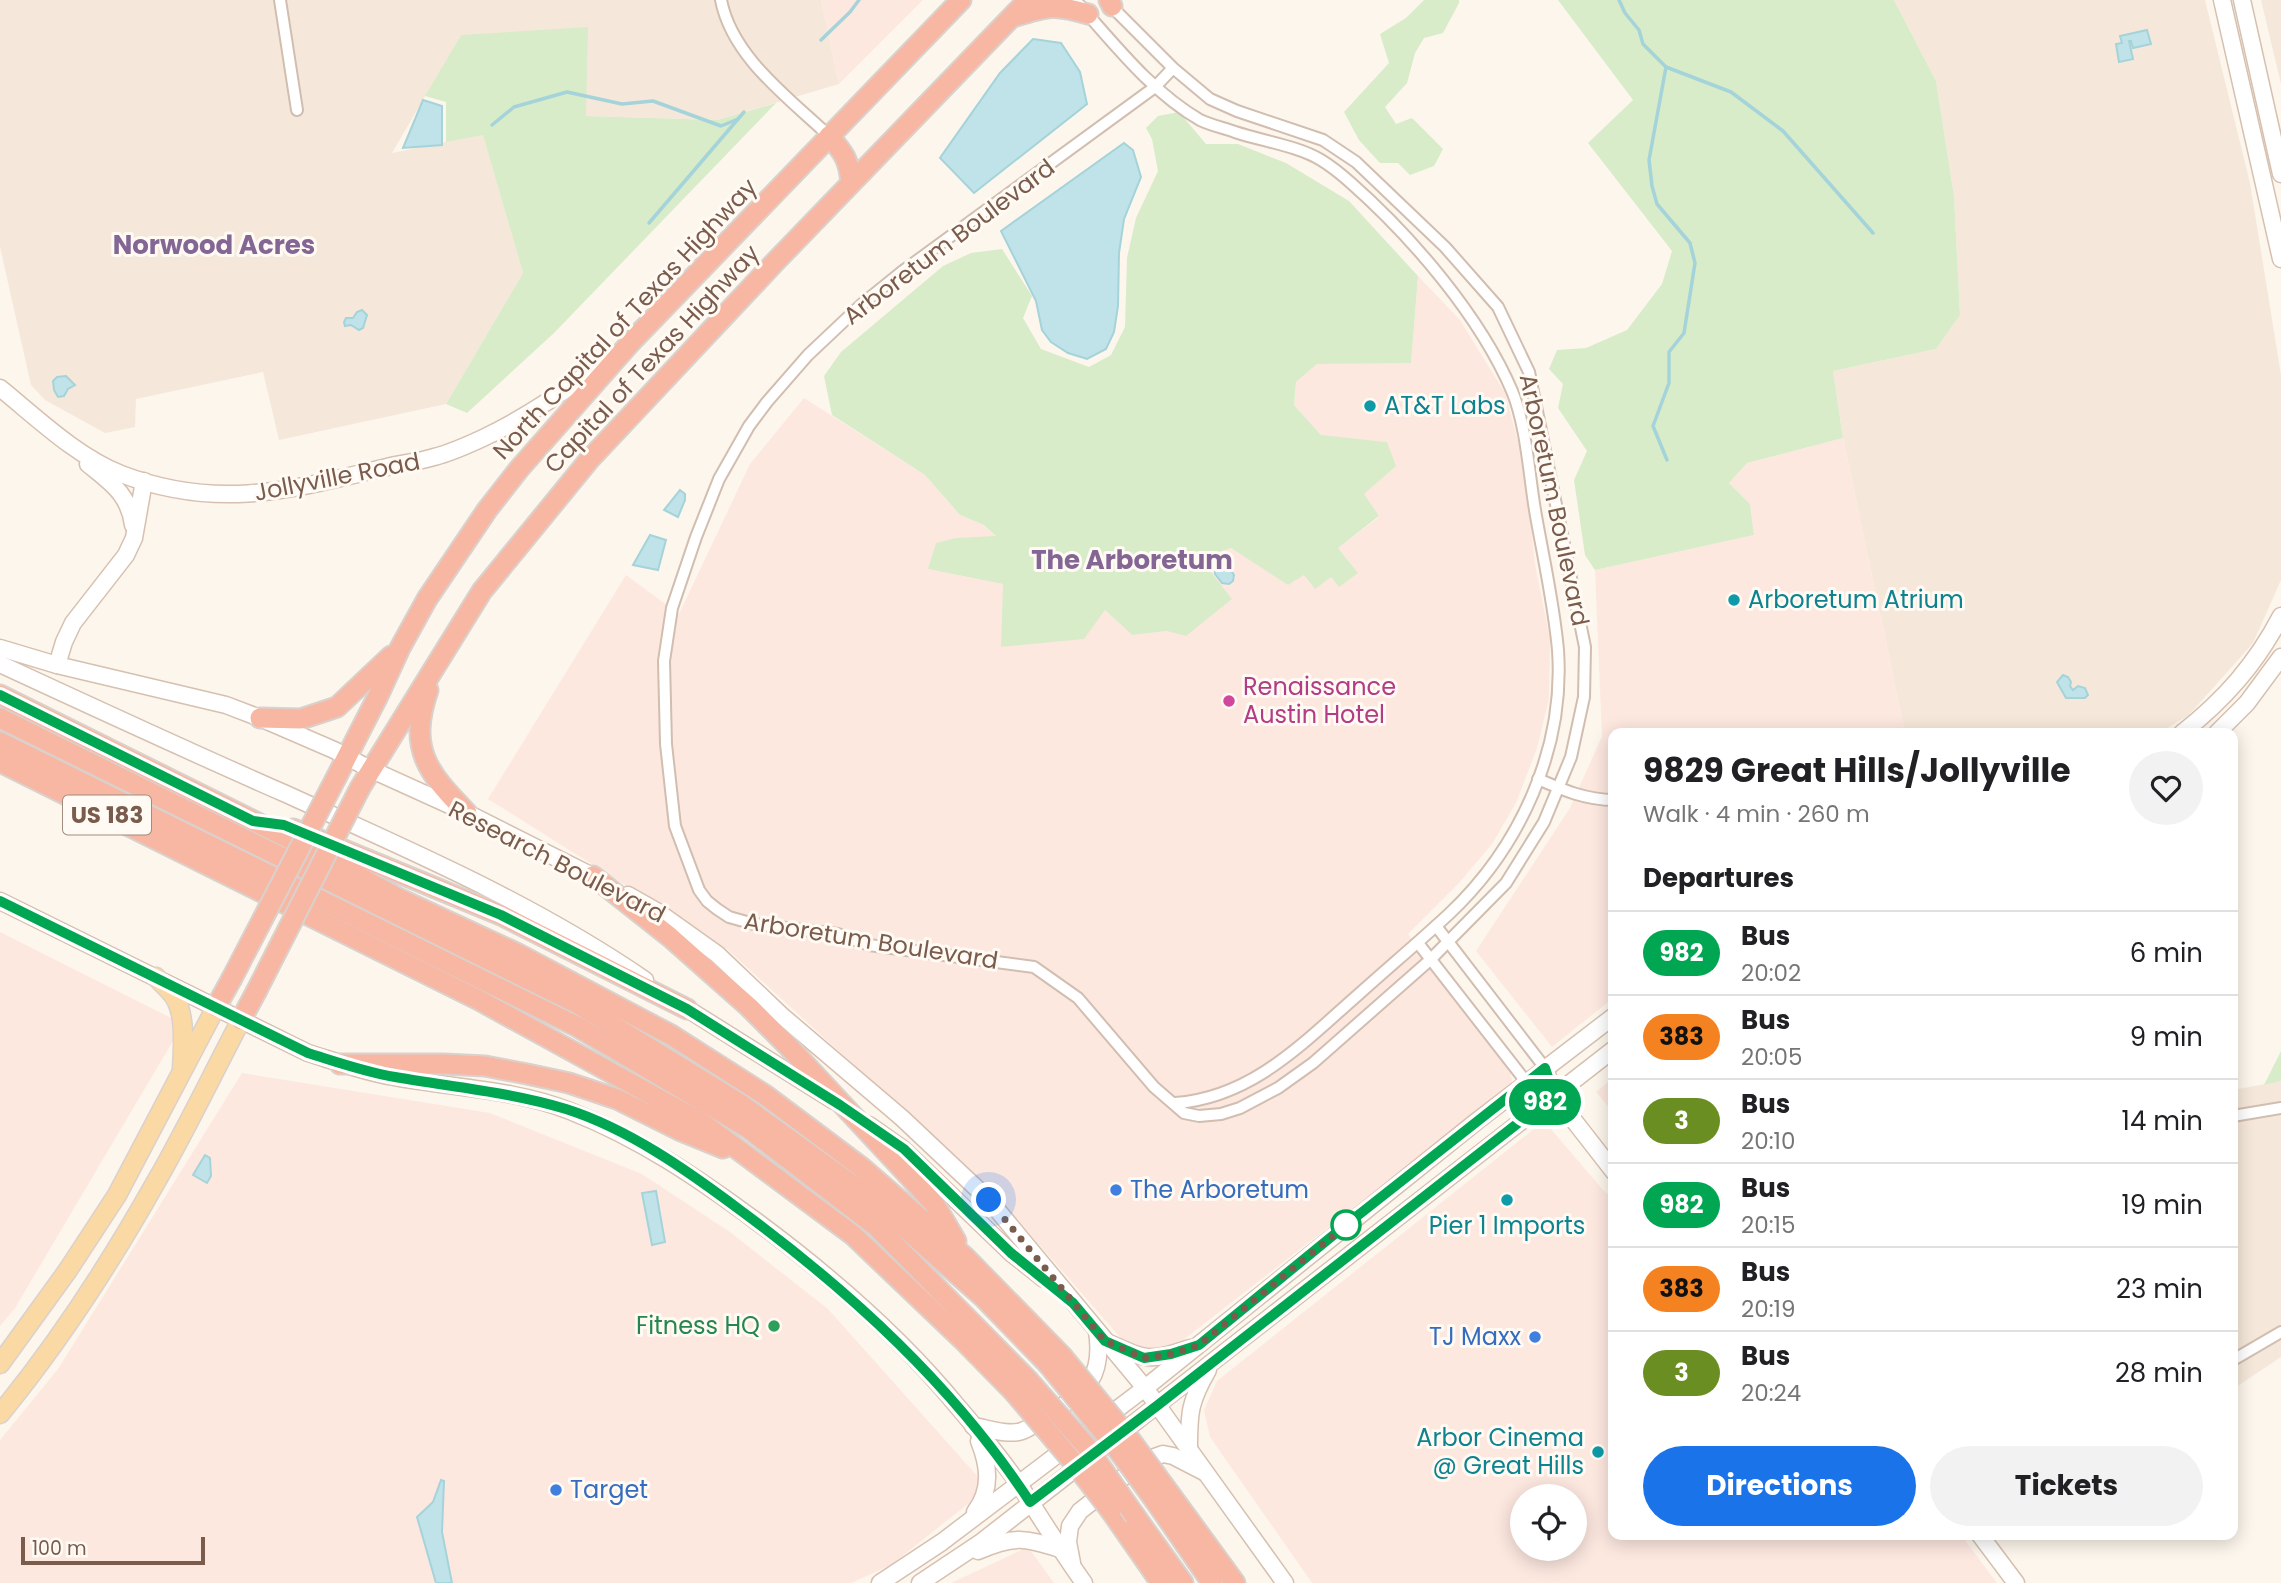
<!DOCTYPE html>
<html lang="en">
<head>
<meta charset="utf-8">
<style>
  :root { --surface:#fff; --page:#f2f2f2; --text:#202124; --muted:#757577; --line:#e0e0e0; --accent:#1a73e8 }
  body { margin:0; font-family:Poppins,sans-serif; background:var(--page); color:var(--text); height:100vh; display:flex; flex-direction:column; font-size:26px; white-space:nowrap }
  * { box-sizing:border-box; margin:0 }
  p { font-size:23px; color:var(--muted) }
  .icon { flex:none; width:38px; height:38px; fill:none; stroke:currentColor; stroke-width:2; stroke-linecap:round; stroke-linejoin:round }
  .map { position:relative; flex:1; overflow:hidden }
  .drawer { position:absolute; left:1608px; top:728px; width:630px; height:812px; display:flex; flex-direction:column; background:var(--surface); border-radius:14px; box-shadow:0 4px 18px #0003 }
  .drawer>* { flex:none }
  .badge { padding:0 14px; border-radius:23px; font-size:24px; line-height:46px }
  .controls { position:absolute; left:1510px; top:1484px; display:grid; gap:14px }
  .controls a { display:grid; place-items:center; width:77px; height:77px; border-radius:50%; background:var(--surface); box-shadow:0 4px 18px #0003; font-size:35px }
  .scale { position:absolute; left:21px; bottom:18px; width:184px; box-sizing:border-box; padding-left:7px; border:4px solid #7a5c4d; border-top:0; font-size:19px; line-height:24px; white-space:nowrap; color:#7a5c4d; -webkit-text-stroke:5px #fffaf3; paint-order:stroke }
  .you { position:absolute; width:35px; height:35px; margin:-18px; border:5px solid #fff; border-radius:50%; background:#1a73e8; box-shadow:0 0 0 10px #1a73e833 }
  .map>.badge { position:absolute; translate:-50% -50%; box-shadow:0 0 0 4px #fff }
  h2 { padding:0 35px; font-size:26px; line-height:63px }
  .round { display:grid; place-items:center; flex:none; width:74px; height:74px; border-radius:37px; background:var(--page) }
  .head { display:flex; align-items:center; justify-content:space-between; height:119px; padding:0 35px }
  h1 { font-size:33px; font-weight:700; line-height:52px }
  .primary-button { display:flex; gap:14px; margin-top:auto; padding:14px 35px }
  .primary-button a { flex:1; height:80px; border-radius:42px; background:var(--accent); color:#fff; font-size:28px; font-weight:700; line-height:80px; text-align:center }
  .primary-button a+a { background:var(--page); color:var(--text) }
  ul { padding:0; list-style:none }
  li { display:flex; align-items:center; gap:21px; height:84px; padding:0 35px; border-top:2px solid var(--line) }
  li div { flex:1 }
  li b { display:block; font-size:26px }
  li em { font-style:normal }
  li .badge { min-width:77px; font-weight:700; text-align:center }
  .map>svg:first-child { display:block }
</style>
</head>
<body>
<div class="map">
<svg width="2281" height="1583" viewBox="0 0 2281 1583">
  <rect width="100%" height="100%" fill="#fdf6ec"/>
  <g fill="#f5e8da">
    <polygon points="0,0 821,0 839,84 717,120 586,116 461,35 392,153 483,134 523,273 446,404 279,440 263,372 136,399 135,427 105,433 45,400 31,385 0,247"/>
    <polygon points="1894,0 2205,0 2250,183 2281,375 2281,580 2253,643 2189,715 2159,733 1905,733 1843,438 1833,371 1936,349 1960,315 1954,196 1936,81"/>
    <polygon points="2261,0 2281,0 2281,84"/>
    <polygon points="2281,1081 2281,1357 2233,1389 2233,1090"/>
  </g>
  <g fill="#fde8e0" fill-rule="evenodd">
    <polygon points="821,0 923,0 839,84"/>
    <polygon points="1418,276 1460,320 1505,393 1524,464 1535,564 1550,639 1549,699 1537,748 1516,803 1492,844 1459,883 1408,934 1507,1061 1513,1084 1147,1368 994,1193 728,950 488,799 626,575 679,614 750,464 804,398 925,475 960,515 984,525 997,537 956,538 928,569 1003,584 1002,647 1105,610 1132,635 1167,631 1211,572 1219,552 1231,548 1254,562 1304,575 1331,577 1358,573 1338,548 1379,517 1363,494 1387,442 1322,436 1294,405 1296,382 1317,364 1411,362"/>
    <polygon points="1843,438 1905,733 1614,733 1613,998 1552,1047 1476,951 1570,808 1602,736 1595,570 1754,535 1750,504 1729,483 1747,463"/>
    <polygon points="0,932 183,1024 15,1308 0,1326"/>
    <polygon points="242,1073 490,1113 642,1174 730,1232 828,1309 988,1488 891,1565 851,1583 0,1583 0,1440 58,1369"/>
    <polygon points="1613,1078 1613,1112 1596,1092"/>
    <path d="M1544 1121 1604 1191 1613 1198 1614 1535H1961L1997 1583H1312L1210 1437 1204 1410 1217 1381ZM1522 1496H1575V1549H1522Z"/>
    <polygon points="1028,1547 1054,1583 951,1583"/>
  </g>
  <g fill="#d8ecc9">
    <polygon points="1424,0 1459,0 1459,3 1443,33 1424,38 1415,53 1407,83 1385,107 1396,124 1412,118 1443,149 1434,166 1410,175 1398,163 1380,163 1359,140 1344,112 1389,63 1380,34 1406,18"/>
    <polygon points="1558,0 1894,0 1936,81 1954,196 1960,315 1936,349 1833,371 1843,438 1747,463 1729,483 1750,504 1754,535 1595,570 1585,555 1574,480 1587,451 1558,408 1563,384 1549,369 1557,350 1586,348 1627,330 1662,284 1672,251 1588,143 1633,100"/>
    <polygon points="588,27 586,116 717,120 776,103 554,333 467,413 446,404 523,273 483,135 446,142 446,102 425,96 461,35"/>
    <polygon points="1179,112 1206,144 1238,144 1286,163 1349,201 1418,276 1411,363 1317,364 1296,382 1294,405 1321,435 1387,442 1396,466 1364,494 1379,516 1338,548 1358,573 1339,587 1331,577 1315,589 1304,575 1288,585 1231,548 1219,552 1211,572 1232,599 1186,636 1167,631 1132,635 1105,610 1084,639 1001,647 1003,584 928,569 936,543 956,538 996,536 984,525 960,515 925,475 832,415 824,376 841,352 943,266 971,253 1002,249 1032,296 1023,318 1041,349 1089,367 1111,355 1125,327 1127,258 1136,218 1158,171 1152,139 1146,128 1158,116"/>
    <polygon points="2281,1051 2281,1081 2264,1085"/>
  </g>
  <g fill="#bfe3e8" stroke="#a5d3da" stroke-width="2">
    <polygon points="2147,30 2151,44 2133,48 2131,41 2129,41 2133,59 2119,62 2116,44 2122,43 2120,36"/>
    <polygon points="1033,39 1061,43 1080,72 1087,104 974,193 940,158 1000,73"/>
    <polygon points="423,100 442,106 442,145 403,148"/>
    <polygon points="1124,143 1133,150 1141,177 1124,219 1119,253 1118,306 1114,332 1106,349 1087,359 1068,353 1051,342 1042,330 1036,301 1001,231"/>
    <polygon points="362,310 367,315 363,328 359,330 351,325 345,326 344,322 346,318 353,318 357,312"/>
    <polygon points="66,376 75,385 68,389 64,396 58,397 54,390 53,381 57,377"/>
    <polygon points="680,490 685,494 685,500 678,517 664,510"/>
    <polygon points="650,535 666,540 658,570 633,565"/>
    <polygon points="1221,564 1227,565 1234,575 1233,581 1229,584 1222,583 1215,574 1215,568"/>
    <polygon points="2063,675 2068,677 2071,682 2070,686 2073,690 2078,686 2085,688 2088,695 2085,698 2066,698 2057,682"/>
    <polygon points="205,1155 210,1158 211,1176 207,1183 193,1175"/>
    <polygon points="656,1191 665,1242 652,1245 642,1193"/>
    <polygon points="441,1480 444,1481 442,1532 452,1583 436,1583 417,1517 433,1502"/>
  </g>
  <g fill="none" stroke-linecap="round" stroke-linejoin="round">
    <g stroke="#a5d3da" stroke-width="3.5">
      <polyline points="1619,0 1625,13 1639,30 1643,44 1666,67 1731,92 1783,131 1873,233"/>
      <polyline points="821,40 850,12 859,0"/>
      <polyline points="1666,67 1649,160 1652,186 1657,204 1690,243 1695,263 1684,333 1669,352 1669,383 1653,426 1667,460"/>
      <polyline points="492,125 514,107 567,92 622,104 653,101 721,126 738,119"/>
      <polyline points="649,223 744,112"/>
    </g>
    <g stroke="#d1beb0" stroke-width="14">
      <g id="street">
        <polyline points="280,0 297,110"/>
        <path d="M721 0C732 57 789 98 829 136"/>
        <path d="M1075 0C1113 42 1150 91 1200 120 1210 125 1224 128 1235 132 1262 141 1298 146 1321 160 1331 166 1342 175 1351 183 1412 237 1480 316 1512 391 1527 427 1529 477 1536 516 1544 561 1554 605 1558 650 1565 749 1520 847 1449 914 1420 941 1389 967 1359 994 1304 1042 1252 1098 1175 1103"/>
        <polyline points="1109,4 1173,68 1210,99 1237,111 1323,140 1356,162 1445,247 1498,307 1529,372 1585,647 1584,697 1571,757 1544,822 1506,883 1430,960 1313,1063 1278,1088 1240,1108 1221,1114 1199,1116 1184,1113 1154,1087 1078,998 1034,967 869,945 838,934 754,924 729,917 717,909 707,901 699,890 675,826 666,744 664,661 672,608 696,537 719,479 749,426 767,402 808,355 861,305 903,271 1155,87 1173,68"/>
        <path d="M1538 779C1563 790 1586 800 1614 800"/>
        <polyline points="1436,926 1545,1068"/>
        <polyline points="1418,943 1527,1083"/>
        <polyline points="2233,1116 2281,1108"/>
        <polyline points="2233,1360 2281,1332"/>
      </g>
    </g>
    <g stroke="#d6c0b0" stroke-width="19">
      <g id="secondary">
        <polyline points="2222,0 2281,259"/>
        <polyline points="2242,0 2281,174"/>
        <path d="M0 388C37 418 76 456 121 474 218 511 291 490 387 467 402 463 419 462 434 457 450 453 468 445 483 438 529 416 569 388 609 358"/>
        <path d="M88 464C111 483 129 494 133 525"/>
        <polyline points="0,648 57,665 226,705 260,718 334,750 370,769 467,813 602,881"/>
        <path d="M0 664C95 708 190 752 286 794 409 850 533 903 645 980"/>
        <polyline points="57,665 64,642 73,623 126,555 134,538 144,481"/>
        <path d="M2182 733C2224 700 2256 664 2281 616"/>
        <polyline points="2217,733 2247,703 2281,657"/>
        <polyline points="628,895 658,912 717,954 781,1015 902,1118 989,1200 1145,1388 1285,1583"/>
        <path d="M0 901 308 1053C337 1062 364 1072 394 1077 452 1088 515 1089 570 1111 639 1138 698 1178 756 1221 829 1275 900 1336 958 1407 979 1432 1001 1458 1020 1486 1041 1518 1061 1551 1084 1583"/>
        <polyline points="678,1003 834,1101"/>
        <polyline points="1545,1068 1554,1095 1614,1172"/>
        <polyline points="869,1125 903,1149 1011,1253 1044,1279"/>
        <path d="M1111 1344C1148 1361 1151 1361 1190 1348"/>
        <path d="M973 1426C987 1428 1008 1436 1022 1431 1031 1428 1042 1419 1050 1414 1087 1391 1104 1377 1097 1331"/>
        <path d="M1189 1447C1189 1412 1190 1401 1208 1370"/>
        <path d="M975 1512C992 1489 989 1466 979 1441"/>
        <polyline points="1980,1535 2016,1583"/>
        <path d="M978 1551C1014 1535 1025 1538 1060 1549"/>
        <polyline points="1072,1563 1068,1542 1070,1526 1080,1511 1144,1461 1163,1454 1173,1456 1204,1472"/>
        <polyline points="880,1583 942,1542 1145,1388 1477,1121 1614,1016"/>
        <polyline points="920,1583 980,1543 1614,1049"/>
      </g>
    </g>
    <g stroke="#dad1cd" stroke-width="21">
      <g id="primary">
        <path d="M156 977C162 984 170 990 175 998 186 1017 183 1047 182 1069"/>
        <polyline points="0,1364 68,1270 117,1195 216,1007"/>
        <path d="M0 1414C60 1341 111 1262 157 1180 187 1128 213 1073 241 1020"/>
      </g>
    </g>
    <g stroke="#dad1cd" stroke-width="23">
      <g id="highway">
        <polyline points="1109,0 1112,6"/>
        <path d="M1016 16C1048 6 1055 4 1088 14"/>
        <path d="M829 136C844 153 849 160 851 183"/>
        <path d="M428 690C408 749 427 772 467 813"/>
        <polyline points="0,695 286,837 400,899 516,953 671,1035 765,1095 861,1167 965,1257 1062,1356"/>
        <polyline points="0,718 576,1003 739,1103 872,1199 984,1298 1048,1364"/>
        <polyline points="260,718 301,719 337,707 391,656"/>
        <polyline points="0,742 578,1027 748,1128 877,1227 1028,1380"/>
        <polyline points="0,762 479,1000 701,1122 853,1235 965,1342 1014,1392"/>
        <polyline points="337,776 378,696 400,648 427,599 487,510 519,469 631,342 961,0"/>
        <polyline points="360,788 482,591 589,460 775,262 1028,0"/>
        <polyline points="293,829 501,915 687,1009"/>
        <polyline points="593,876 670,937 749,1007 789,1047"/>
        <polyline points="216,1007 231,980"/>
        <polyline points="241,1020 256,992"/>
        <polyline points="340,1064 444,1064 485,1066 527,1074 569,1083 617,1099 679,1130 723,1148"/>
        <polyline points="908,1175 935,1205 956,1241"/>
        <polyline points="1170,1494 1235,1583"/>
        <polyline points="1156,1502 1212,1583"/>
        <polyline points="1111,1511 1161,1583"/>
        <polyline points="1135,1516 1183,1583"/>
      </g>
    </g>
    <use href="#street" stroke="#fff" stroke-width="10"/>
    <use href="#secondary" stroke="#fff" stroke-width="16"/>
    <use href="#primary" stroke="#fbd9a5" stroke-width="18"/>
    <use href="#highway" stroke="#f7b7a3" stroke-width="19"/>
    <g stroke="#dad1cd" stroke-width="23" stroke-linecap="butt">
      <g id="highway-bridge">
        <polyline points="231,980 337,776"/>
        <polyline points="256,992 360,788"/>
        <polyline points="789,1047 908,1175"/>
        <polyline points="1062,1356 1126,1434 1170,1494"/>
        <polyline points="1048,1364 1118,1450 1156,1502"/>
        <polyline points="1028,1380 1087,1447 1135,1516"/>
        <polyline points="1014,1392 1074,1463 1111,1511"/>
      </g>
    </g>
    <use href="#highway-bridge" stroke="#f7b7a3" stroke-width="19"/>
  </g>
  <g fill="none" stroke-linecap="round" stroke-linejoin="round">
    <g stroke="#fff" stroke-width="16">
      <path id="line" d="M0 695 253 821 284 825 501 915 687 1009 840 1105 904 1149 1011 1253 1073 1303 1105 1341 1144 1358 1171 1354 1199 1345 1347 1224 1545 1068 1554 1095 1158 1405 1030 1502C954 1386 851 1292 740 1210 688 1171 629 1129 566 1109 510 1092 452 1087 395 1077 365 1072 337 1062 308 1053L0 901"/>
    </g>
    <use href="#line" stroke="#00a651" stroke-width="10"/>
    <polyline stroke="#7a5c4d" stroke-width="7" stroke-dasharray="0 12.6" points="989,1200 1105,1341 1144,1358 1171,1354 1199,1345 1346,1225"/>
  </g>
  <g fill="#0f9aa8" stroke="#fffaf3" stroke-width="2.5">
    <circle cx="1370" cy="406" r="7"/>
    <circle cx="1734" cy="600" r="7"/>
    <circle cx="1507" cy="1200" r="7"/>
    <circle cx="1598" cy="1452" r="7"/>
  </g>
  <circle fill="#d1479c" stroke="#fffaf3" stroke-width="2.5" cx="1229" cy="701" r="7"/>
  <g fill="#3f7fe0" stroke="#fffaf3" stroke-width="2.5">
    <circle cx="1116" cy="1190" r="7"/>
    <circle cx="1535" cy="1337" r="7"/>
    <circle cx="556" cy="1490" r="7"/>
  </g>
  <circle fill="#fff" stroke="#00a651" stroke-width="3.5" cx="1346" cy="1225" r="14"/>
  <circle fill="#2e9e5b" stroke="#fffaf3" stroke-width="2.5" cx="774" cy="1326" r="7"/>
  <g text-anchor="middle" stroke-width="6" stroke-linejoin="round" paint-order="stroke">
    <rect fill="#fffaf3" stroke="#a28b7f" stroke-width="2" x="63" y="795.5" width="88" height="39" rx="5"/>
    <g font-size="23" font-weight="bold" fill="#7a5c4d">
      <text x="107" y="823">US 183</text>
    </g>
    <g font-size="24" fill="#7a5c4d" stroke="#fffaf3">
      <text transform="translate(949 242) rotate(-37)" y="8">Arboretum Boulevard</text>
      <text transform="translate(625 319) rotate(-47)" y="8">North Capital of Texas Highway</text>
      <text transform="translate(652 359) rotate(-47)" y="8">Capital of Texas Highway</text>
      <text transform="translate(337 477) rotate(-11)" y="8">Jollyville Road</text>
      <text transform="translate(1554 500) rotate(78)" y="8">Arboretum Boulevard</text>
      <text transform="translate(557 862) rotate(27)" y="8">Research Boulevard</text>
      <text transform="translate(871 941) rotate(9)" y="8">Arboretum Boulevard</text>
    </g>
    <g font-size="24" fill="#0d838f" stroke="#fffaf3" text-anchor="start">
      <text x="1384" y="414">AT&amp;T Labs</text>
      <text x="1748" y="608">Arboretum Atrium</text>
      <text x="1507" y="1234" text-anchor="middle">Pier 1 Imports</text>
      <text x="1584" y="1446" text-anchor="end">Arbor Cinema<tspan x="1584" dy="28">@ Great Hills</tspan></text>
    </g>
    <g font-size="24" fill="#b23c85" stroke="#fffaf3" text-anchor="start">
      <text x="1243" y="695">Renaissance<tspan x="1243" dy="28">Austin Hotel</tspan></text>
    </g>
    <g font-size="24" fill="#366cbe" stroke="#fffaf3" text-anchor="start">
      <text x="1130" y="1198">The Arboretum</text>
      <text x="1521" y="1345" text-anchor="end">TJ Maxx</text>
      <text x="570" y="1498">Target</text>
    </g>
    <g font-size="24" fill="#27864d" stroke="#fffaf3" text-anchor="end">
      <text x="760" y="1334">Fitness HQ</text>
    </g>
    <g font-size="26" font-weight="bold" fill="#846695" stroke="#fffaf3">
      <text x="214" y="254">Norwood Acres</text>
      <text x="1132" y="569">The Arboretum</text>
    </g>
  </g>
</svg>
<div class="controls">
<a><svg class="icon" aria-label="locate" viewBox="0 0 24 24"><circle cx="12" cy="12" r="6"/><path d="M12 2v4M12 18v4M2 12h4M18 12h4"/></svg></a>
</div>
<div class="scale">100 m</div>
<div class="you" style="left:989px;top:1200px"></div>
<b class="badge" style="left:1545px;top:1102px;background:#00a651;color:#fff">982</b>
<section class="drawer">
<div class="head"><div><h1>9829 Great Hills/Jollyville</h1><p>Walk · 4 min · 260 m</p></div><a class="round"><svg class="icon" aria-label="heart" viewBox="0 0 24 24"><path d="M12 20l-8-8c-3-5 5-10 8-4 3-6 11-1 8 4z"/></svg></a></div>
<h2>Departures</h2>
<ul>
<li><span class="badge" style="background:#00a651;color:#fff">982</span><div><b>Bus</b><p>20:02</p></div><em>6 min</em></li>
<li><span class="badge" style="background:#f58220;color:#111">383</span><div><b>Bus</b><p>20:05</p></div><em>9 min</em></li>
<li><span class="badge" style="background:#6b8e23;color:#fff">3</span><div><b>Bus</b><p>20:10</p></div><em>14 min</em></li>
<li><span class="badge" style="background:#00a651;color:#fff">982</span><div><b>Bus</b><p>20:15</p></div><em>19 min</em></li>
<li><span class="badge" style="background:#f58220;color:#111">383</span><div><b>Bus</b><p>20:19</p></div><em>23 min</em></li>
<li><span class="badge" style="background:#6b8e23;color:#fff">3</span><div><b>Bus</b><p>20:24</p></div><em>28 min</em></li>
</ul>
<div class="primary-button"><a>Directions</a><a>Tickets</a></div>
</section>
</div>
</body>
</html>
